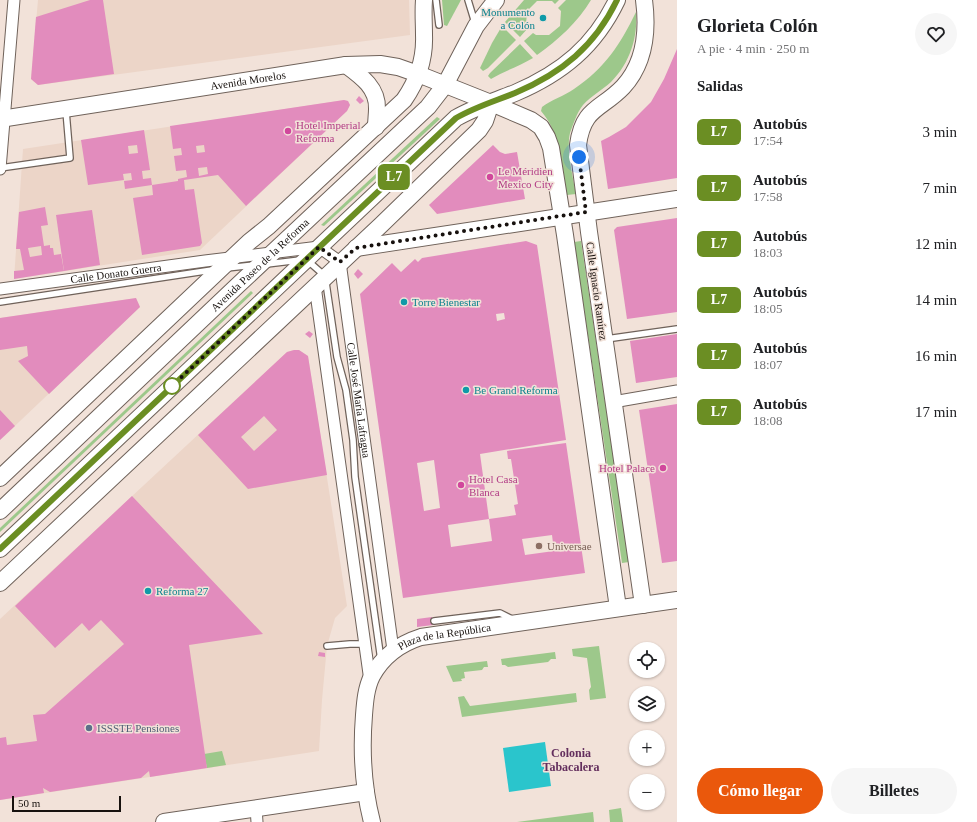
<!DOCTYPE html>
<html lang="es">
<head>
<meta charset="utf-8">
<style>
  :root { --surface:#fff; --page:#f6f6f6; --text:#202124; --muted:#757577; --accent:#ea580c }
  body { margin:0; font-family:Georgia,serif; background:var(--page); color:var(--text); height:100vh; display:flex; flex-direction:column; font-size:15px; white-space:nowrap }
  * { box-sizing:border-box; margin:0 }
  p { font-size:13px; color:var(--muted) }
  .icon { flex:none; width:22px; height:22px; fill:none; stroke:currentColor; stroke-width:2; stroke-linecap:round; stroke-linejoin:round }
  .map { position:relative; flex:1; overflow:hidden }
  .drawer { display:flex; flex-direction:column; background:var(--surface); width:300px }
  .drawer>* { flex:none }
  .badge { padding:0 8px; border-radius:6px; font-size:14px; line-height:26px }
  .tools { position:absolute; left:629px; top:642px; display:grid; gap:8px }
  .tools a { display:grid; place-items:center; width:36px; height:36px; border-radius:50%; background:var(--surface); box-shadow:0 1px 3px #0004; font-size:20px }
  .scale { position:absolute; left:12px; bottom:10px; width:109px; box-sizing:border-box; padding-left:4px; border:2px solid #17110e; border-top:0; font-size:11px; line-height:14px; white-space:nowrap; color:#17110e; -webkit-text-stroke:3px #f2e2d9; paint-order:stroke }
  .you { position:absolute; width:20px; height:20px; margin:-10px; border:3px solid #fff; border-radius:50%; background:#1a73e8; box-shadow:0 0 0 6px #1a73e833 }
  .map>.badge { position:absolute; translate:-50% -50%; box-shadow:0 0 0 2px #fff }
  h2 { padding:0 20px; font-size:15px; line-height:36px }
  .round { display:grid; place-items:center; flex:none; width:42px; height:42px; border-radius:21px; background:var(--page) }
  .summary { display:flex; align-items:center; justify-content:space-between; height:68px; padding:0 20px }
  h1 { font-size:19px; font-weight:700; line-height:30px }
  .primary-button { display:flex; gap:8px; margin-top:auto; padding:8px 20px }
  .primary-button a { flex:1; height:46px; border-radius:24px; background:var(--accent); color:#fff; font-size:16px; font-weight:700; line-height:46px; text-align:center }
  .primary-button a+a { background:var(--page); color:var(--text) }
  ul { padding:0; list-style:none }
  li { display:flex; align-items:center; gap:12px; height:56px; padding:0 20px }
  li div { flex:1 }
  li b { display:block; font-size:15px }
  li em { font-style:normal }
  li .badge { min-width:44px; font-weight:700; text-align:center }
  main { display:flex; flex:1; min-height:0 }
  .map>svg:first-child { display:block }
</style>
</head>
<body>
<main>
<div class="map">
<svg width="677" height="822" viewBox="0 0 677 822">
  <rect width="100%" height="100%" fill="#f2e2d9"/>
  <g fill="#ecd5c8">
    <polygon points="38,0 409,0 410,35 38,85 31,79"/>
    <polygon points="344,100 348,101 350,105 347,111 200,250 14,279 23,149"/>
    <polygon points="136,298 140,307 0,440 0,318"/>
    <polygon points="294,350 299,350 308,356 347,606 335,618 327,646 322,700 319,751 0,800 0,619 287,352"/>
  </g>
  <g fill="#9dc88b">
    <polygon points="442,0 461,0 447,26 444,25"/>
    <polygon points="524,0 559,0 555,4 552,1 537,1 527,11 526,26 528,28 520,37 505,22"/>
    <path d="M566 0H591C578 22 558 40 537 55L524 41 533 33 536 35H549L560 26 561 11 558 8Z"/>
    <path d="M636 12C638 37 630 63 611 82 602 90 591 96 583 105 577 112 573 125 570 133 566 149 573 177 576 194L567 195C562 166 561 134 541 111L542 107C551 100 564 96 574 89 605 68 620 45 636 12Z"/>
    <polygon points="502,26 516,40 488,68 483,71 480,68 492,43"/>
    <path d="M520 44 533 58C520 66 504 71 491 79L488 76 490 73Z"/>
    <polygon points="437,117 440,119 324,226 321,225"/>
    <polygon points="581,241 629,562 622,563 574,242"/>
    <polygon points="251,291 253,293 0,532 0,528"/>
    <polygon points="599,646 606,698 590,700 589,690 591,687 587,658 573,656 572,649"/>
    <polygon points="555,652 556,659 551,659 548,662 508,667 505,665 502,665 501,659"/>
    <polygon points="487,661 488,667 484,667 482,670 464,672 465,678 461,679 462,681 453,682 446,666"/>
    <polygon points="576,693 577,702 462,717 458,697 464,696 470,706"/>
    <polygon points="222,751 226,765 207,768 204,754"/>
    <polygon points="621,808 623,822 610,822 609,810"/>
    <polygon points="593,812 594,822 517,822"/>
  </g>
  <polygon fill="#2ac5cc" points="545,742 551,786 509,792 503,748"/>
  <g fill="#e28cbd" fill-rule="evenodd">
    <polygon points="90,0 103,0 114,74 38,85 31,79 36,17"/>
    <polygon points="677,49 677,178 608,189 601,141 609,137 626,127 651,102 664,79"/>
    <polygon points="359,96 364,101 360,104 356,100"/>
    <path d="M344 100 348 101 350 105 347 111 246 206 218 175 184 180 185 190 194 189 202 243 200 246 142 255 133 198 153 195 152 185 178 181V179L187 177 186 170 176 171 174 156 182 155 181 148 173 149 170 126ZM204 145 205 152 197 153 196 146ZM207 167 208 174 199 176 198 168Z"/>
    <path d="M144 130 150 170 142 171 143 179 151 178 152 185 125 189 124 181 132 180 131 173 123 174 124 180 88 185 81 140ZM137 145 138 153 129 154 128 146Z"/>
    <polygon points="493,145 500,152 505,154 517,152 525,199 437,214 429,205"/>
    <path d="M45 207 48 225 41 226 44 246 50 245V248H53L54 255 61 254 64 271 14 279V271L24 270 20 249H16L19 212ZM41 246 42 255 30 257 28 248Z"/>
    <polygon points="92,210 100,265 64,271 56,215"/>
    <polygon points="677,218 677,312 627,319 614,230 617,227"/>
    <path d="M526 241 537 245 566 440 480 454 489 519 516 515 514 505 518 504 511 459H508L507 451 566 443 585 573 403 598 360 294 392 263 401 272 415 259 418 262 422 258ZM504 313 505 319 497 321 496 314ZM434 460 440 508 424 511 417 463ZM489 519 492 541 451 547 448 525ZM552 535 554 551 525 555 522 539Z"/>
    <polygon points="358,269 363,274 358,279 354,274"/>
    <polygon points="136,298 140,307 49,394 18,361 28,356 27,346 0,350 0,318"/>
    <polygon points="309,331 313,334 310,338 305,334"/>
    <polygon points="677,334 677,377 636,383 630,341"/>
    <path d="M294 350H299L308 356 327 475 248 489 198 435 287 352ZM264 416 277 430 254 451 241 437Z"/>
    <polygon points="677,404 677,561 662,563 639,410"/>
    <polygon points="0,410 15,426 0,440"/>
    <polygon points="132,496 263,634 189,645 207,768 150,777 149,771 141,778 50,792 43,788 44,793 0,800 0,738 6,737 7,745 37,741 33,715 45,714 124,644 101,620 89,631 82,623 55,648 15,606"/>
    <polygon points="432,617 433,625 417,627 417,619"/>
    <polygon points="319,652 325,653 325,657 318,656"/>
  </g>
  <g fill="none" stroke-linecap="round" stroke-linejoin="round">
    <g stroke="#6f625a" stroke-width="8">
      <g id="lane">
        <polyline points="436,0 439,25"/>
        <polyline points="468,0 475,23"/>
        <polyline points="0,168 70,158 66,111"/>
        <polyline points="308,261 325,276 337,357 346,390 353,440 355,477 381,660"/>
        <polyline points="267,264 300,260"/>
        <polyline points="227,268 254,265"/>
        <polyline points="0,302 212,270"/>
        <polyline points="606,339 677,329"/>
        <polyline points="434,621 500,613 512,619"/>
        <polyline points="327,646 350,644 365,644"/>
      </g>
    </g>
    <g stroke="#6f625a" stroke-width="13">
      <g id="street">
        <polyline points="0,169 14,0"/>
        <polyline points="315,286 370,681"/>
        <path id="s1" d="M0 289 205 261 319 247 340 262 393 650"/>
        <polyline points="613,402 677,391"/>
        <polyline points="256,808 257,822"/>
      </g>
    </g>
    <g stroke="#6f625a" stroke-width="18">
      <g id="secondary">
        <path d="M346 65C361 76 378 88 377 109 377 115 376 121 376 127"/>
        <path id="s2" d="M0 119 346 65 380 64 398 67 418 74 491 103 531 120 541 127 547 137 551 148 565 235 618 608"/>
        <polyline points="356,248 677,199"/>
        <path d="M0 478 249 242 269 226 404 100C418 80 425 59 424 35 424 23 423 12 424 0"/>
        <path id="s3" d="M0 511 237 286 428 107 445 85 476 26 496 0"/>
        <path d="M0 549 456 118C475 107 495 101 515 93 562 73 595 46 617 0"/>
        <polyline points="0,583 381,225 479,130 485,121 491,103"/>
        <path d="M643 605 589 232 578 145C583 107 601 110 623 87 645 63 648 30 644 0"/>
        <polyline points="164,822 366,792"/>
        <path id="s4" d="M372 822C363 787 361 752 364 715 365 702 366 688 372 676 383 656 399 644 421 637L677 600"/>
      </g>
    </g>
    <use href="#lane" stroke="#fff" stroke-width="5.5"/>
    <use href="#street" stroke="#fff" stroke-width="11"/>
    <use href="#secondary" stroke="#fff" stroke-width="16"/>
  </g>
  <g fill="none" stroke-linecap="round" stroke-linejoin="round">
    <g stroke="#fff" stroke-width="9">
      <path id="line" d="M0 549 456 118C475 107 495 101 515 93 562 73 595 46 617 0"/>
    </g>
    <use href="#line" stroke="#6b8e23" stroke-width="6"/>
    <polyline stroke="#17110e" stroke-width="4" stroke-dasharray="0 7.2" points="172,386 169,389 319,247 340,262 356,248 586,212 579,157"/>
  </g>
  <g fill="#0f9aa8" stroke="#f2e2d9" stroke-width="1.5">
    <circle cx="543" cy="18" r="4"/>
    <circle cx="404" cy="302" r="4"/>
    <circle cx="466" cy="390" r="4"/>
    <circle cx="148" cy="591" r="4"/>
  </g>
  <g fill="#d1479c" stroke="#f2e2d9" stroke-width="1.5">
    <circle cx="288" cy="131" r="4"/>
    <circle cx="490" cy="177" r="4"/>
    <circle cx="663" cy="468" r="4"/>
    <circle cx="461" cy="485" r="4"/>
  </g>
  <circle fill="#fff" stroke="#6b8e23" stroke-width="2" cx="172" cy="386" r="8"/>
  <circle fill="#8d6e63" stroke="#f2e2d9" stroke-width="1.5" cx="539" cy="546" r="4"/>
  <circle fill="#5c6f8a" stroke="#f2e2d9" stroke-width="1.5" cx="89" cy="728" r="4"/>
  <g text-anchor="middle" stroke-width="3" stroke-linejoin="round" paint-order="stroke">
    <g font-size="11" fill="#0d838f" stroke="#f2e2d9" text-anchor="start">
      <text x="535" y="16" text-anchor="end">Monumento<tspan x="535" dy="13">a Colón</tspan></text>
      <text x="412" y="306">Torre Bienestar</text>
      <text x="474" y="394">Be Grand Reforma</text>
      <text x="156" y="595">Reforma 27</text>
    </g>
    <g font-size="11" fill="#17110e" stroke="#f2e2d9">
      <text dy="4" stroke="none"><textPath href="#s2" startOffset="251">Avenida Morelos</textPath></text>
      <text dy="4" stroke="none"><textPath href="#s3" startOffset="358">Avenida Paseo de la Reforma</textPath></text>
      <text dy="4" stroke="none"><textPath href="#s1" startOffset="117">Calle Donato Guerra</textPath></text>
      <text transform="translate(597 291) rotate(82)" y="4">Calle Ignacio Ramírez</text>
      <text dy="4" stroke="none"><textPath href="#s1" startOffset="487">Calle José María Lafragua</textPath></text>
      <text dy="4" stroke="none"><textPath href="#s4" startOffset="235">Plaza de la República</textPath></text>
    </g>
    <g font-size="11" fill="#b23c85" stroke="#f2e2d9" text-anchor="start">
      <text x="296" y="129">Hotel Imperial<tspan x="296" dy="13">Reforma</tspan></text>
      <text x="498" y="175">Le Méridien<tspan x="498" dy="13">Mexico City</tspan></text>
      <text x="655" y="472" text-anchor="end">Hotel Palace</text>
      <text x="469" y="483">Hotel Casa<tspan x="469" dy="13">Blanca</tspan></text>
    </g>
    <g font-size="11" fill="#785e54" stroke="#f2e2d9" text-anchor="start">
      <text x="547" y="550">Universae</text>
    </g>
    <g font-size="11" fill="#4e5e75" stroke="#f2e2d9" text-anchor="start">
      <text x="97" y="732">ISSSTE Pensiones</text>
    </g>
    <g font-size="12" font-weight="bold" fill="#632e5d" stroke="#f2e2d9">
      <text x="571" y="757">Colonia<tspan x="571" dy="14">Tabacalera</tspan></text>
    </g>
  </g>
</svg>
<div class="tools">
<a><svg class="icon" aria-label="locate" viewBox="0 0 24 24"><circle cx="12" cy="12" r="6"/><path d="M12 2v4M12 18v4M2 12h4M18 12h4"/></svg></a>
<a><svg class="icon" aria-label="layers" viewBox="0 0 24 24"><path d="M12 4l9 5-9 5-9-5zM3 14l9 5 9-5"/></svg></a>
<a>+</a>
<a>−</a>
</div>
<div class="scale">50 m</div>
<div class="you" style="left:579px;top:157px"></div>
<b class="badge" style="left:394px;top:177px;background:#6b8e23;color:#fff">L7</b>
</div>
<section class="drawer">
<div class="summary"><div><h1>Glorieta Colón</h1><p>A pie · 4 min · 250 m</p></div><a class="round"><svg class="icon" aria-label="heart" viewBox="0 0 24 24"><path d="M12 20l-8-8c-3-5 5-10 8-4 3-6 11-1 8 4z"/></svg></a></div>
<h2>Salidas</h2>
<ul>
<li><span class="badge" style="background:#6b8e23;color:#fff">L7</span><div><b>Autobús</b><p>17:54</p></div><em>3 min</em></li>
<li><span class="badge" style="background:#6b8e23;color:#fff">L7</span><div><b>Autobús</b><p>17:58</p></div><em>7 min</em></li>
<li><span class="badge" style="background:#6b8e23;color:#fff">L7</span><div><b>Autobús</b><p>18:03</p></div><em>12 min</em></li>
<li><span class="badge" style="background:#6b8e23;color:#fff">L7</span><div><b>Autobús</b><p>18:05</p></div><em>14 min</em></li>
<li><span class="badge" style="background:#6b8e23;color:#fff">L7</span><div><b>Autobús</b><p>18:07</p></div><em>16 min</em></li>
<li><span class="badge" style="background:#6b8e23;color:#fff">L7</span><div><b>Autobús</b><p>18:08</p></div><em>17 min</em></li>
</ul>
<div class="primary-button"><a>Cómo llegar</a><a>Billetes</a></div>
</section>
</main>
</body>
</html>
